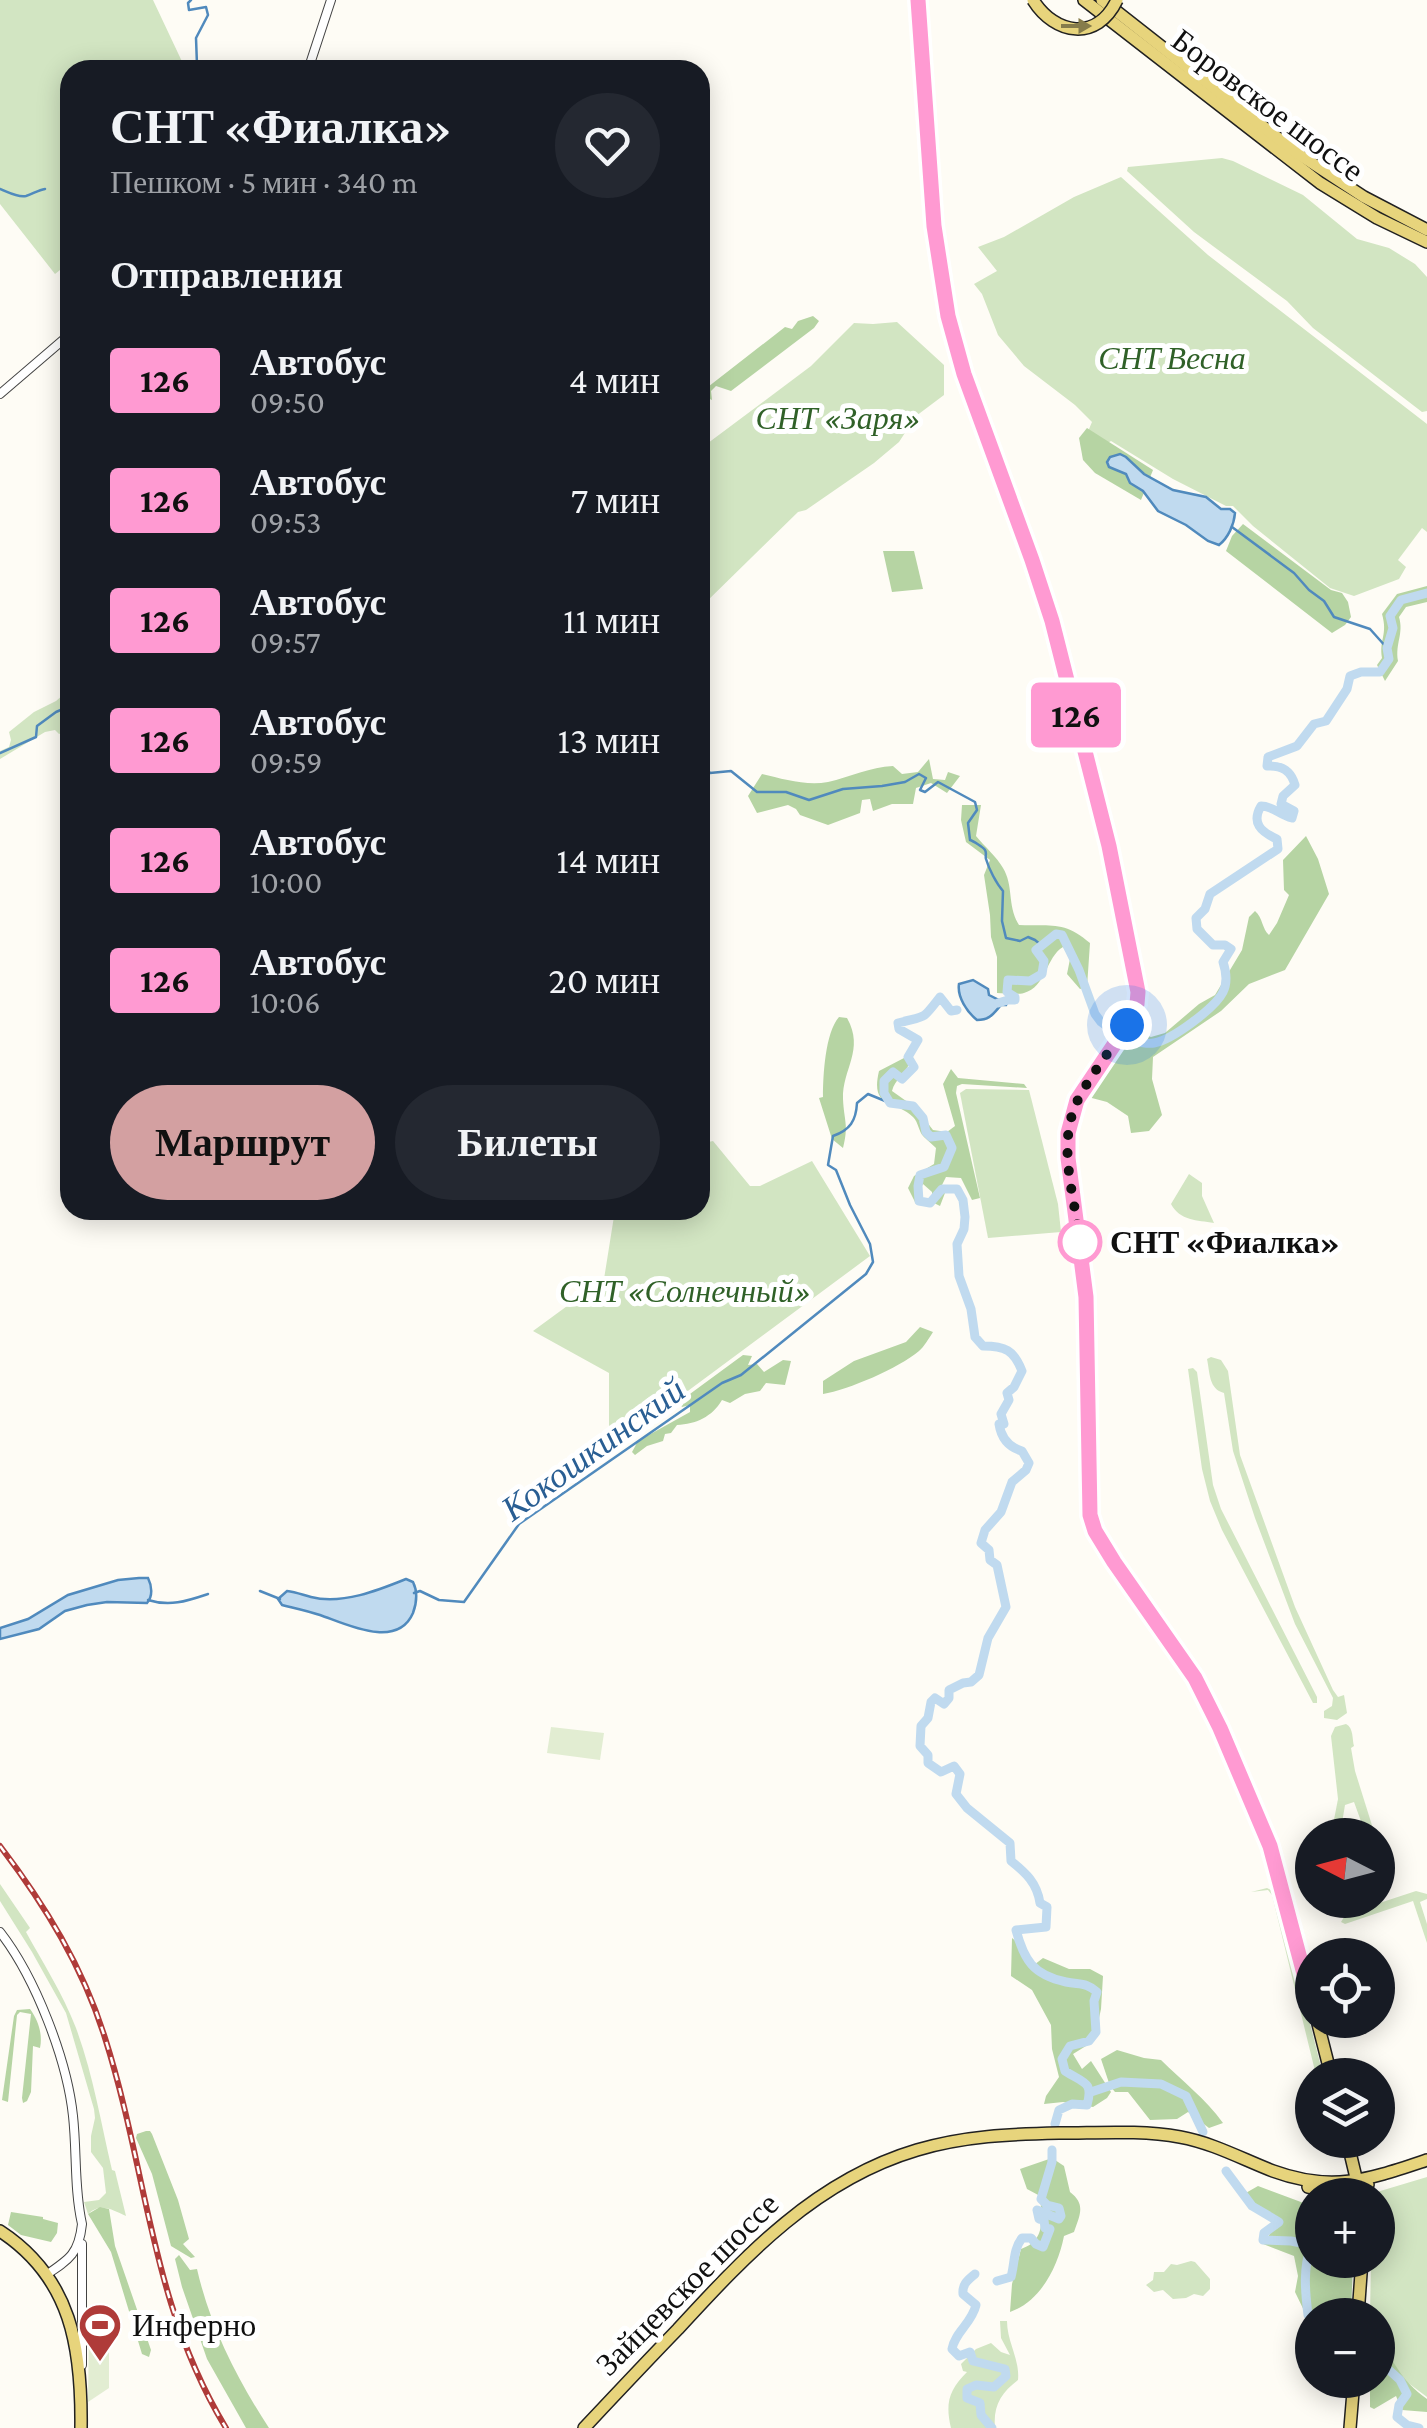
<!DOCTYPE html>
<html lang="ru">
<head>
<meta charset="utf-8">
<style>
  :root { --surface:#171b24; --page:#242831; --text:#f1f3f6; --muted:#9ea1a6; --accent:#d3a0a1 }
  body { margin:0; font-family:"Crimson Pro",serif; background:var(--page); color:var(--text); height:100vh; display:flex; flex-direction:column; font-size:38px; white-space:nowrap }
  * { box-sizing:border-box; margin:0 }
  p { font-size:32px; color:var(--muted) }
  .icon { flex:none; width:55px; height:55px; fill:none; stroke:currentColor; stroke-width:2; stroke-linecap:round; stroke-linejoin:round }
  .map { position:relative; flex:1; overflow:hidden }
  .drawer { position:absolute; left:60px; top:60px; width:650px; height:1160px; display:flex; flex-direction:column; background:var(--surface); border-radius:30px; box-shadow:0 5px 25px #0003 }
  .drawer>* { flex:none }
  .badge { padding:0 20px; border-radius:8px; font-size:35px; line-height:65px }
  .needle { width:65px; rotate:276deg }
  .fabs { position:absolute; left:1295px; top:1818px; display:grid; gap:20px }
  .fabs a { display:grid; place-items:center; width:100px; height:100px; border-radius:50%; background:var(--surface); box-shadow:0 5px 25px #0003; font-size:50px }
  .you { position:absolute; width:50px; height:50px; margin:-25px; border:8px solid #fff; border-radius:50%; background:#1a73e8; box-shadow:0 0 0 15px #1a73e833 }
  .map>.badge { position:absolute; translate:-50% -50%; box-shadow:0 0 0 5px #fff }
  h2 { padding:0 50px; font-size:38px; line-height:90px }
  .round { display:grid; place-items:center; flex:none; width:105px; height:105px; border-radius:52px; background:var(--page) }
  .headline { display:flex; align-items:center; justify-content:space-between; height:170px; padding:0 50px }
  h1 { font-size:48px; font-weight:600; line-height:75px }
  .cta { display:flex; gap:20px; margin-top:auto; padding:20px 50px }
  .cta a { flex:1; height:115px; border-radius:60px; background:var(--accent); color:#111; font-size:40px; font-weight:600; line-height:115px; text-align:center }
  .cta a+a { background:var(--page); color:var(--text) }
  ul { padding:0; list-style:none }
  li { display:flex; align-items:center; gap:30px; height:120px; padding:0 50px }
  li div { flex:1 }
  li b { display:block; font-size:38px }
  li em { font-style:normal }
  li .badge { min-width:110px; font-weight:700; text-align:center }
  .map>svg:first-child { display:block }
</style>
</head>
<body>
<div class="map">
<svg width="1427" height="2428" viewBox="0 0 1427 2428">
  <rect width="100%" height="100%" fill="#fefcf5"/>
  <g fill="#d2e5c2">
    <polygon points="0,0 153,0 186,70 70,70 70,262 55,274 0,204"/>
    <polygon points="1222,158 1233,161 1303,195 1357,239 1389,248 1415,264 1427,277 1427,411 1422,412 1313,328 1287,301 1194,232 1127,171 1128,167"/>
    <polygon points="1121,177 1208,255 1427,424 1427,532 1422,528 1398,560 1406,567 1399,579 1354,596 1330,588 1253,526 1233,506 1226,506 1173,479 1111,441 1087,455 1081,448 1092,422 1075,405 1024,366 998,335 982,294 974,284 997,271 978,247 1004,237 1074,197"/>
    <polygon points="897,322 944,365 944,395 916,416 899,442 874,463 806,510 798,512 700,608 700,449 811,366 854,323 873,324"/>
    <polygon points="70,689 70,730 59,734 55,730 45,732 0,759 0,751 9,747 11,740 9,732 34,712 56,701"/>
    <polygon points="966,1089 1029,1090 1058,1204 1061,1232 988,1238 960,1093"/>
    <polygon points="713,1141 750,1186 760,1186 812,1161 870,1256 615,1445 609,1440 609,1373 533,1331 604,1279 615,1210 700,1210 700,1144"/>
    <path d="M1189 1174 1202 1183V1196L1214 1223C1197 1220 1180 1221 1171 1204Z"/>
    <path d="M1211 1357 1221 1360 1228 1371 1240 1455 1295 1607 1333 1690 1338 1697 1344 1695 1347 1713 1337 1720 1324 1718V1711L1332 1706 1333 1698 1295 1624 1255 1518 1233 1451 1224 1393C1209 1389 1210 1374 1207 1359Z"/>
    <polygon points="1193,1368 1197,1372 1213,1485 1221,1509 1317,1697 1317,1703 1313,1703 1222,1530 1210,1501 1202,1469 1188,1369"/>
    <path d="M1346 1724C1354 1728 1352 1740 1354 1746L1351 1748 1355 1771 1375 1835H1366L1354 1802 1345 1805 1340 1835H1331L1338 1799 1331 1736 1335 1727Z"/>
    <path d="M0 1884 30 1928 26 1932C43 1963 63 1994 76 2028 93 2074 101 2123 112 2170L115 2171 126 2216C112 2210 101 2202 88 2214L84 2202 99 2200 106 2193 103 2168 91 2152V2136L95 2118 94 2109 66 2013 32 1952 0 1901Z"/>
    <polygon points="1267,1888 1275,1892 1278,1897 1323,2075 1316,2075 1272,1895 1268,1890 1251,1892"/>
    <polygon points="1416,1891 1427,1894 1427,1899 1420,1902 1427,1924 1427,1943 1413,1901 1345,1924 1341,1922 1346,1914"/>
    <polygon points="1427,2177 1427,2397 1399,2376 1378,2333 1378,2315 1370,2315 1371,2260 1378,2260 1378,2195 1367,2195"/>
    <polygon points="1191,2261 1195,2262 1210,2279 1210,2289 1203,2296 1194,2294 1186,2298 1173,2299 1163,2290 1154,2292 1146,2285 1153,2280 1154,2272 1164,2272 1171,2264 1177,2265"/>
    <path d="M1000 2321H1007C1007 2342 1020 2359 1018 2380 1001 2393 993 2406 995 2428H951C945 2403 949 2390 967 2372L963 2371 961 2364 976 2349 991 2343 1001 2352 1010 2355 1001 2338Z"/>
  </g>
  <g fill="#b6d4a3">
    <polygon points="813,316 819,321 814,328 731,391 716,386 711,391 712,400 700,394 700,387 704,390 785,327 792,329 798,321"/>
    <polygon points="1087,428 1153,470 1141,500 1095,473 1083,460 1079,438"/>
    <polygon points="1243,524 1331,590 1342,593 1348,602 1351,617 1345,625 1332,633 1226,551 1232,536"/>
    <polygon points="883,551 914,551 923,589 892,592"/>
    <path d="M1427 586V602L1406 607 1399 617C1404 634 1395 643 1398 661L1385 681 1377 665 1382 658C1379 639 1388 635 1382 614L1397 594Z"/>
    <path d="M929 759 933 779 945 780 948 772 960 776 947 793 931 783 916 788 913 804H892L873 811 870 799 862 800 860 813 828 825 800 815 796 809 788 805 757 813 748 796 762 774C783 779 806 786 828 782 850 777 870 767 893 766L902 774 918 772Z"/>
    <path d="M962 805H981L976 836C984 846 997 857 1003 868 1014 886 1007 906 1019 925 1051 926 1065 921 1090 943L1087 987 1080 989 1067 974 1070 959 1063 947C1046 957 1046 987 1024 993 1017 995 1005 993 997 993V957L991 937 990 915 984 875 990 860 966 842 961 820Z"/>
    <path d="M1306 836 1318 859 1329 894 1285 970 1249 984 1221 1011 1153 1057 1152 1079 1162 1115 1149 1131 1131 1133 1128 1116 1107 1102 1088 1097 1131 1030 1151 1037 1165 1033 1199 1004 1215 995 1242 950 1249 917 1255 911C1263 918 1262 929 1269 935L1277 923 1289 895 1284 890 1283 860Z"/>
    <path d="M839 1017 847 1018C865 1050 842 1069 843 1099 844 1121 849 1125 843 1148L832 1139 819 1098 823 1097C823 1076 825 1033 839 1017Z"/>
    <path d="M904 1058 909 1064C905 1075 895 1079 892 1091L916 1108 933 1130 947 1132 955 1126 943 1084 951 1069 958 1078 1024 1084 1027 1088 962 1084 957 1086 956 1093 980 1198 972 1200 961 1178 946 1177 942 1185 945 1193 940 1206 932 1202V1192L923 1184 916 1196V1204L908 1188 914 1176 934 1164 936 1148C932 1144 928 1141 924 1137 918 1131 919 1123 913 1117 894 1099 870 1109 879 1071Z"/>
    <path d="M920 1327 933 1332C929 1338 924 1347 919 1351 899 1368 848 1390 823 1394V1381L854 1361 906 1342Z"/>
    <path d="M743 1355 752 1356 748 1365 757 1364 764 1372 783 1360 791 1361 785 1385 766 1383 760 1391 745 1394 730 1403 722 1400C712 1417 696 1424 677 1425L671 1433 665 1434 663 1441 647 1446 635 1455 632 1452 638 1441 690 1412V1405L682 1407 679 1402Z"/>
    <polygon points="1012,1938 1025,1949 1034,1965 1043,1958 1069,1969 1090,1969 1103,1976 1101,2009 1094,2041 1073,2054 1082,2069 1091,2061 1111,2092 1107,2098 1093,2107 1063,2102 1044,2104 1046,2096 1059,2077 1052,2049 1051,2025 1032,1990 1011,1976"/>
    <path d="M30 2009C38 2020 43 2034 40 2048L33 2046 31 2092 27 2101 23 2103 22 2098 31 2014 20 2012 17 2015 8 2102 2 2100 14 2016 17 2010Z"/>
    <path d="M1117 2050 1144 2058 1161 2060C1182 2081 1206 2099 1223 2123L1209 2128 1188 2112 1177 2119 1150 2120 1128 2092H1115L1110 2086 1101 2059Z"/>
    <polygon points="146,2131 150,2131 152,2134 178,2200 189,2239 183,2244 195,2257 191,2258 171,2246 152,2174 136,2138 137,2134"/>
    <path d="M1052 2158 1064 2166 1070 2192C1086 2204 1080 2215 1074 2232L1064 2236C1058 2267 1040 2302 1010 2312L1012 2284 1021 2249C1046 2241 1042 2218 1040 2196L1027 2189 1020 2169Z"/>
    <polygon points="1258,2186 1309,2205 1299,2219 1309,2219 1312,2216 1312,2260 1353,2260 1351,2315 1312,2315 1312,2327 1295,2292 1298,2276 1294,2256 1263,2244 1276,2225 1253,2209 1244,2194"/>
    <polygon points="100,2207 109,2209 115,2246 151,2350 149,2357 142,2354 111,2252 88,2214"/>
    <polygon points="11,2212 43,2217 43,2219 58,2223 57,2233 51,2242 21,2235 8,2225"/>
    <path d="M179 2255 190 2270 197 2269C210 2326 237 2379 269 2428H246L207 2359 182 2287 175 2259Z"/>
    <path d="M1378 2330C1390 2358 1401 2381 1427 2399V2412L1402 2410 1396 2396 1374 2409 1370 2407V2380H1378Z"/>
  </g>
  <g fill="#e2edd2">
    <polygon points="551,1727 604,1733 600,1760 547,1753"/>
    <polygon points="89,2327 109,2327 109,2388 88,2402"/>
  </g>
  <g fill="#c0daef" stroke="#508abd" stroke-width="2.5">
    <path d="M1120 454 1126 457 1144 474 1173 490 1206 497 1221 509H1230L1235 513C1234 525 1228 538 1219 545L1208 541 1186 525 1158 511 1143 491 1130 483 1126 474 1109 467 1107 462 1110 457Z"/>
    <path d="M973 980 988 989 989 995 999 1000H1008L1006 1005H1001C993 1014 990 1020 977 1020 967 1012 957 997 959 984Z"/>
    <path d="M139 1578H148C152 1586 153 1596 147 1603L107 1602 87 1605 65 1611 39 1629 0 1639V1628L28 1619 68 1595 118 1580Z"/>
    <path d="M406 1579 413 1582C418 1592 417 1602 413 1613 397 1650 346 1624 320 1615 308 1611 294 1608 282 1605L278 1599 287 1591C296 1592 303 1595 311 1597 342 1605 379 1590 406 1579Z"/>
  </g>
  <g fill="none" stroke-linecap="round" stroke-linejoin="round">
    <g stroke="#508abd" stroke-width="2.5">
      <polyline points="191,0 188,3 189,10 206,7 208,15 196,38 197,65 209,65 214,70"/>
      <path d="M0 189C8 192 18 198 26 196 33 194 38 190 45 189"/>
      <polyline points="1232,527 1294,573 1309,590 1324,601 1334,617 1370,629 1387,648"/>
      <polyline points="700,733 700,741"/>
      <polyline points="0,753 36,737 37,726 56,712 70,706"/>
      <path d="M700 760 710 773 731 771 757 792H786L809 800 843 789 882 786 905 782 919 774 926 778 920 790 925 792 938 782 975 802 977 810 968 823 970 840C973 841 983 847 985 850 987 853 985 856 986 859 989 869 996 883 1003 891L1002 921 1006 938 1020 941 1028 937 1035 940 1041 945"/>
      <polyline points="260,1591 280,1599"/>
      <path d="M414 1593 420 1591 439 1600 464 1602 519 1524 722 1383 741 1375 866 1274 873 1262 870 1244 850 1205 836 1170 828 1165 833 1136C850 1130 856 1121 857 1103L868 1094 890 1103"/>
      <path d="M148 1600C170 1607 187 1601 208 1594"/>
    </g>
    <g stroke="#c0daef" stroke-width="9">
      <polyline points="998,1003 1008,1000 1015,1000 1015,997 1007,992 1008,980 1030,981 1042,974 1044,961 1036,950 1056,934 1062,935 1079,970 1095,1014 1101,1022 1117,1034"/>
      <path d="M957 1010 951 1011 940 997C921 1021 928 1015 898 1023L899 1029 918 1040 908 1057 914 1067 902 1079 893 1072 884 1081V1093L890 1103 913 1106 923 1118 926 1132 931 1137 946 1135 952 1148 944 1167 920 1175 918 1186 919 1201 930 1203 942 1189H957L963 1200 965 1217 964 1229 957 1244 959 1276 971 1309 975 1337 983 1346C1005 1346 1014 1350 1022 1371L1014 1387 1007 1393 1009 1400 1001 1414 1004 1424H999C1001 1437 1008 1447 1022 1451L1029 1463 1026 1470 1012 1482 1001 1512 985 1530 981 1543 989 1550 990 1560 997 1565 1006 1607 988 1638 979 1675 971 1682 963 1683 949 1690V1698L944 1704 935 1698 931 1702 928 1718 921 1726 920 1746 928 1755V1763L941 1772 954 1766 960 1774 956 1794 967 1808 1010 1843 1011 1861C1026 1873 1037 1883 1040 1903L1047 1907 1046 1927 1016 1930C1024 1960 1033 1975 1066 1982 1080 1985 1086 1982 1097 1992L1094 2001 1096 2032 1089 2041 1070 2046 1062 2059 1065 2071C1083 2083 1094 2081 1087 2105L1072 2104 1059 2110 1055 2124"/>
      <path d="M1123 1038C1132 1040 1145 1045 1154 1043 1172 1040 1215 1008 1223 992 1228 982 1226 971 1223 962L1231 949 1225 945H1213L1197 929 1196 918 1205 909 1210 894 1278 849 1277 839C1261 832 1251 823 1261 806 1273 806 1280 815 1292 818L1294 811 1281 804 1283 796 1295 785C1291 771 1282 765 1267 766L1268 757 1297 746 1314 724 1326 721 1347 689 1350 676 1361 672H1380L1389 659 1387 648 1393 628 1390 616 1401 600 1427 593"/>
      <polyline points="1091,2092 1121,2082 1161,2084 1186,2096 1203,2132"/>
      <path d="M1226 2171 1252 2206 1279 2222 1264 2233 1263 2240 1291 2241 1311 2245C1303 2269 1305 2290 1308 2315L1312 2319"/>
      <path d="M975 2274C968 2280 962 2284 963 2294L976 2305C972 2323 955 2332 952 2349L959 2356 970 2352 973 2361 1005 2369 1006 2376 994 2387 976 2385 967 2389V2398L980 2403 981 2415 992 2428"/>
      <path d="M997 2281 1011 2277C1015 2262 1013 2250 1022 2238H1031L1036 2244 1043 2247 1050 2229 1045 2228 1044 2220 1039 2219 1037 2210 1059 2219 1061 2216 1059 2208 1047 2205 1041 2199 1052 2162V2150"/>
      <polyline points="1378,2360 1400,2380 1407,2394 1399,2405 1397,2417 1407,2425 1419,2428"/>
    </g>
    <g stroke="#434343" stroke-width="10">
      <g id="minor">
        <polyline points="308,70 331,0"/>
        <polyline points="0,394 70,334"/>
        <path d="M0 1932C35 1977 67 2059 73 2116 77 2152 74 2189 82 2224 79 2253 70 2259 46 2275"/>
        <polyline points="82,2244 82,2365"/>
      </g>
    </g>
    <g stroke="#212121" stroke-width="14">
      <g id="major">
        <polyline points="918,0 934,226 945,300 963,374 1032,560 1051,621 1111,854 1138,993 1137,1004 1130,1021 1077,1100 1068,1133 1069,1160 1086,1297 1090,1515 1095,1531 1114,1562 1195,1677 1220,1728 1270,1846 1312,2004"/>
        <polyline points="1084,0 1320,183 1377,218 1427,242"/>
        <polyline points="1102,0 1297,153 1364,197 1427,230"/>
        <polyline points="1317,2020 1331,2075"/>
        <polyline points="1347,2140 1358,2186"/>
        <polyline points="1308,2187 1343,2193 1368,2185"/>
        <path d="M0 2231C72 2278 82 2349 81 2428"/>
        <polyline points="1358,2315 1362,2260"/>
        <path d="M584 2428C615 2395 646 2362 678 2329 747 2254 816 2180 917 2150 964 2136 1011 2134 1059 2133 1099 2133 1141 2130 1180 2137 1213 2143 1242 2159 1273 2171 1333 2193 1370 2179 1427 2160"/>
        <polyline points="1350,2428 1354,2380"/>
      </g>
    </g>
    <use href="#minor" stroke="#fff" stroke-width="8"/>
    <use href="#major" stroke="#e7d47c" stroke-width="11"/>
    <g stroke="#af3b39" stroke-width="6">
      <path id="rail" d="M0 1846C45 1905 83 1967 105 2038 148 2173 150 2303 226 2428"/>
    </g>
    <use href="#rail" stroke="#fff" stroke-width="2.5" stroke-dasharray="8" stroke-linecap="butt"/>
    <g stroke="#212121" stroke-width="14" stroke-linecap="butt">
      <path id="major-bridge" d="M1033 0C1055 35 1097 42 1117 0"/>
    </g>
    <use href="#major-bridge" stroke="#e7d47c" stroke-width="11"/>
  </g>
  <defs><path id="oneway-solid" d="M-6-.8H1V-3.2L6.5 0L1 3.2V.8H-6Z" transform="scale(2.5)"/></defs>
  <use fill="#867c4b" href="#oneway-solid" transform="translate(1076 26)"/>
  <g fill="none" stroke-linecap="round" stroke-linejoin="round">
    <g stroke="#fff" stroke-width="22">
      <polyline id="line" points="918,0 934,226 948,316 964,374 1032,560 1052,621 1109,846 1138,992 1137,1004 1130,1021 1077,1100 1068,1133 1068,1158 1086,1297 1090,1515 1095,1531 1114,1562 1195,1678 1220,1728 1270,1846 1312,2004"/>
    </g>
    <use href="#line" stroke="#ff9ad2" stroke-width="15"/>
    <path stroke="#101010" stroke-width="10" stroke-dasharray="0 18" d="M1080 1242C1075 1198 1057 1147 1076 1104 1087 1079 1112 1049 1127 1025"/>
  </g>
  <defs>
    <g id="stadium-pin" transform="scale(2.25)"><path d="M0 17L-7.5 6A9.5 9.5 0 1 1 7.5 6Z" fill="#af3b39" stroke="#fff"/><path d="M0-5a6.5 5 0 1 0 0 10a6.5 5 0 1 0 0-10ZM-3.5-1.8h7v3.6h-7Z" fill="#fff"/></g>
  </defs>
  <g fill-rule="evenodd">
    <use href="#stadium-pin" x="100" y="2325"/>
  </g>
  <circle fill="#fff" stroke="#ff9ad2" stroke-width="5" cx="1080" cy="1242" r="20"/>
  <g text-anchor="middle" stroke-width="10" stroke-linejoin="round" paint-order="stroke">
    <g font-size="32" fill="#101010" stroke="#fff">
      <text transform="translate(1268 105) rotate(37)" y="11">Боровское шоссе</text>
      <text transform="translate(687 2284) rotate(-45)" y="11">Зайцевское шоссе</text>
    </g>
    <g font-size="32" font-style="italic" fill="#306128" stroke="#fff">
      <text x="1172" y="369">СНТ Весна</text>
      <text x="838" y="429">СНТ «Заря»</text>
      <text x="685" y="1302">СНТ «Солнечный»</text>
    </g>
    <g font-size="32" font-weight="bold" fill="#101010" stroke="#fff" text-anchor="start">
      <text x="1110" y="1253">СНТ «Фиалка»</text>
    </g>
    <g font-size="32" fill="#101010" stroke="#fff" text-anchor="start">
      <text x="132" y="2336">Инферно</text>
    </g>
    <g font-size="35" font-style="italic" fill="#295e93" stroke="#fff">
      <text transform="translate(593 1449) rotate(-36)" y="12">Кокошкинский</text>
    </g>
  </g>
</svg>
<div class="fabs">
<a><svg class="needle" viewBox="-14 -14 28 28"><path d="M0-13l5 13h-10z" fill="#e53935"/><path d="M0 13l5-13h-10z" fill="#9ea1a6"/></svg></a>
<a><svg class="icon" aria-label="locate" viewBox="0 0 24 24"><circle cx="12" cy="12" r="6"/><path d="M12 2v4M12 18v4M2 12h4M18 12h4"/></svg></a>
<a><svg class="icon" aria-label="layers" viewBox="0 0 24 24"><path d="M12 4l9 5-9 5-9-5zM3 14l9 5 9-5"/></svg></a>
<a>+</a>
<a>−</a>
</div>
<div class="you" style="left:1127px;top:1025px"></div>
<b class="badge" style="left:1076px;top:715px;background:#ff9ad2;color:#111">126</b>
<section class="drawer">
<div class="headline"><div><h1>СНТ «Фиалка»</h1><p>Пешком · 5 мин · 340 m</p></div><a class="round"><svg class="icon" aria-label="heart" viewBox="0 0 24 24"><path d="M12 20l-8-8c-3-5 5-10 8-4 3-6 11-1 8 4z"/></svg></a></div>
<h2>Отправления</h2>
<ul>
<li><span class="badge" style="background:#ff9ad2;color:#111">126</span><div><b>Автобус</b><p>09:50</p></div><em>4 мин</em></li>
<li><span class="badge" style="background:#ff9ad2;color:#111">126</span><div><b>Автобус</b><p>09:53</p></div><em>7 мин</em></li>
<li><span class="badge" style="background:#ff9ad2;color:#111">126</span><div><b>Автобус</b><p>09:57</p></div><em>11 мин</em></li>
<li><span class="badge" style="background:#ff9ad2;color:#111">126</span><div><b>Автобус</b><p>09:59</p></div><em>13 мин</em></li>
<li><span class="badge" style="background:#ff9ad2;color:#111">126</span><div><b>Автобус</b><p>10:00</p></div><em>14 мин</em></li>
<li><span class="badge" style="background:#ff9ad2;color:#111">126</span><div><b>Автобус</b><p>10:06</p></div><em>20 мин</em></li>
</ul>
<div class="cta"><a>Маршрут</a><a>Билеты</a></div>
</section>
</div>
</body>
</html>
